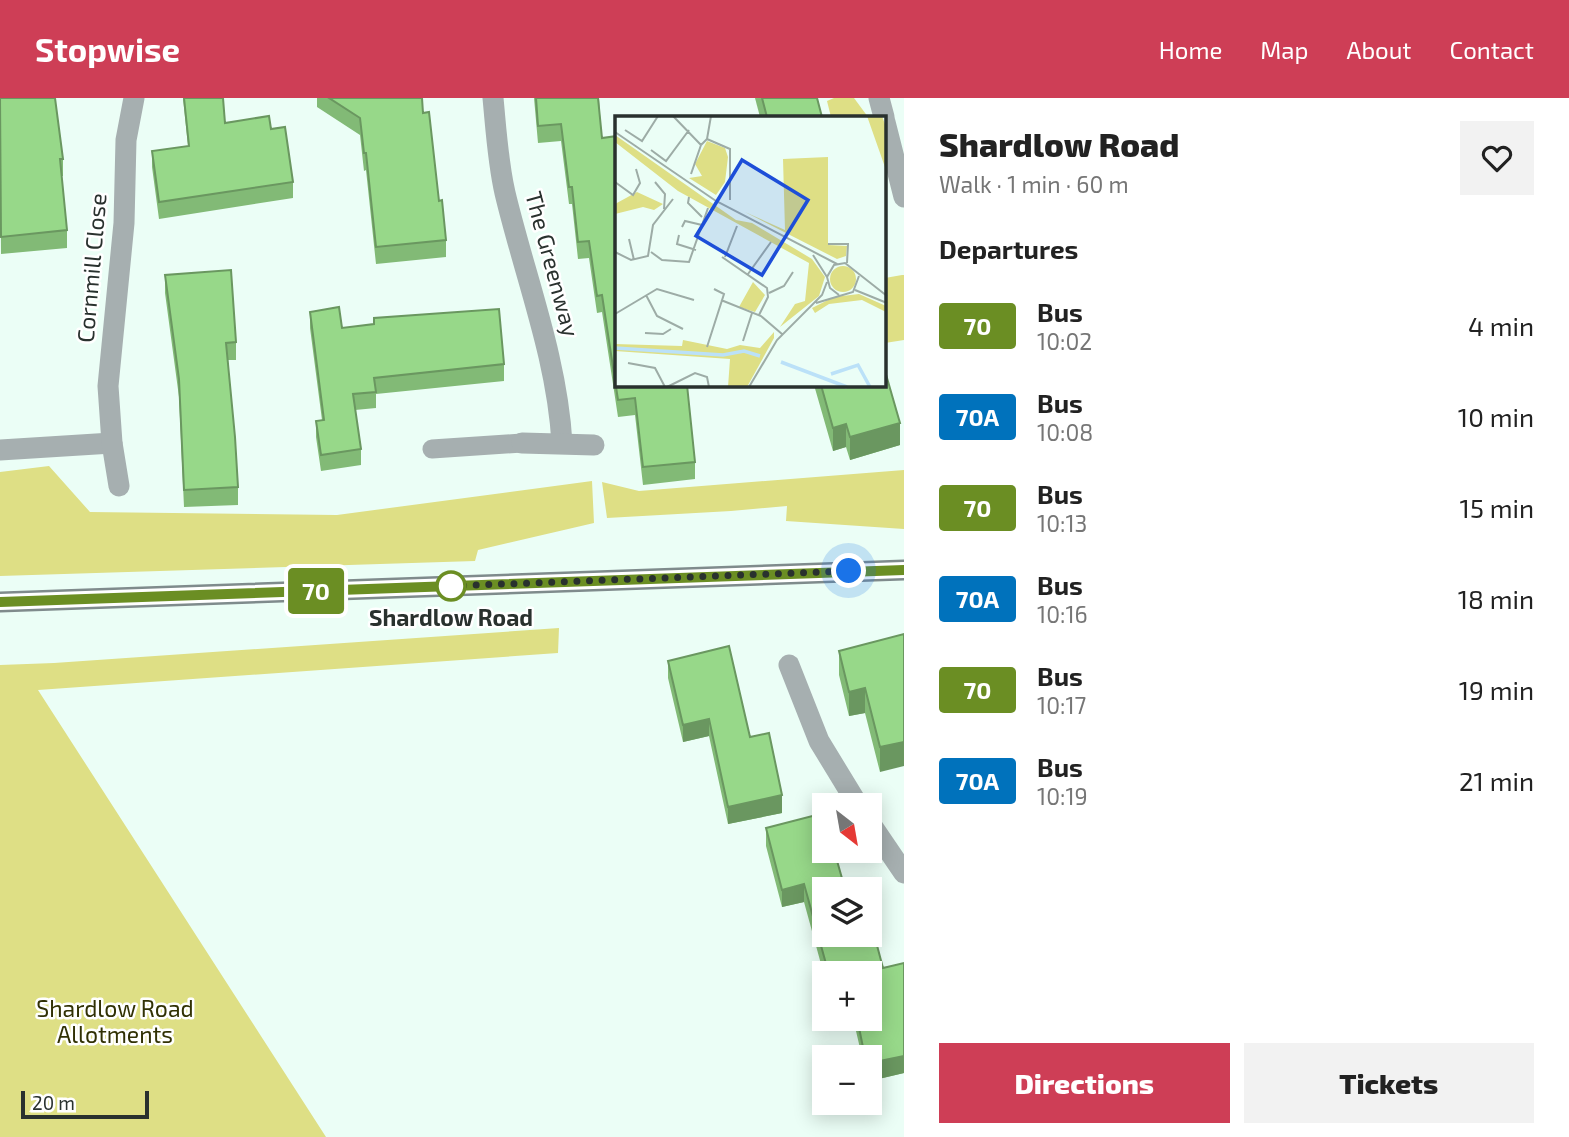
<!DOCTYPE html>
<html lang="en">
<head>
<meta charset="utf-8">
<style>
  :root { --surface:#fff; --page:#f2f2f2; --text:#222; --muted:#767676; --accent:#ce3e56 }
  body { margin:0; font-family:"Exo 2",sans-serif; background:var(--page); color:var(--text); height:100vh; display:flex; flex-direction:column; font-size:26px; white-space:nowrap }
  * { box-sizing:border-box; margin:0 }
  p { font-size:23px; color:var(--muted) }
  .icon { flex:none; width:38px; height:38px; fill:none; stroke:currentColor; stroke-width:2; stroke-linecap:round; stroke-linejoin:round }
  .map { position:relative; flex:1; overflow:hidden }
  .drawer { display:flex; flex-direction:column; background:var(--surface); width:665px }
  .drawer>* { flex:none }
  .badge { padding:0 14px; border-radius:5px; font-size:24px; line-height:46px }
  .needle { width:46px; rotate:149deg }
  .tools { position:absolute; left:812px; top:695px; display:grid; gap:14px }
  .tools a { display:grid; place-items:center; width:70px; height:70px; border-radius:0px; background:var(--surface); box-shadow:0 4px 18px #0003; font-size:35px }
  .scale { position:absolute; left:21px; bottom:18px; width:128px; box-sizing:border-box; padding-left:7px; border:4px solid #29312e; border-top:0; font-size:19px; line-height:24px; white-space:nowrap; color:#29312e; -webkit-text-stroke:5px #fff; paint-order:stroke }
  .you { position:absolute; width:35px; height:35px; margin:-18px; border:5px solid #fff; border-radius:50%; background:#1a73e8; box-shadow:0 0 0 10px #1a73e833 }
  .map>.badge { position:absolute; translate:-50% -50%; box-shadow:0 0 0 4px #fff }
  h2 { padding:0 35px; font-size:26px; line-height:63px }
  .round { display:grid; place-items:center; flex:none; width:74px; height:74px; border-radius:0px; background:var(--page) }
  .overview { display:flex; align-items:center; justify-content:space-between; height:119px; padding:0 35px }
  h1 { font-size:33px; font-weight:800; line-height:52px }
  .action { display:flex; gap:14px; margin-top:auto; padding:14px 35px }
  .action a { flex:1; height:80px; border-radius:0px; background:var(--accent); color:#fff; font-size:28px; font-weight:800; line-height:80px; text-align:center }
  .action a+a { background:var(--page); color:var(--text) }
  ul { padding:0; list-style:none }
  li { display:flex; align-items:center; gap:21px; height:91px; padding:0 35px }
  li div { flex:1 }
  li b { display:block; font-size:26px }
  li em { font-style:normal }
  li .badge { min-width:77px; font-weight:700; text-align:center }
  header { display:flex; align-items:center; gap:42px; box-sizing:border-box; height:98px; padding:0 35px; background:var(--accent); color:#fff }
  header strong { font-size:33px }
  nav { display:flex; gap:38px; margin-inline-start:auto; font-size:24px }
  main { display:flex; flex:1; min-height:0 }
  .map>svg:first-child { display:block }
</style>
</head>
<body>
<header>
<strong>Stopwise</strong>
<nav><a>Home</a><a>Map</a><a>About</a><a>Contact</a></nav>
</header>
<main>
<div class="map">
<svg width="904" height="1039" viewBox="0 0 904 1039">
  <rect width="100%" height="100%" fill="#ebfef6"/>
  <g fill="#dedf85">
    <polygon points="834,0 854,0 868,19 831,19 827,3"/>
    <polygon points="902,177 904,177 904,242 885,245 885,180"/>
    <polygon points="49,368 90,414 337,417 592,383 594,425 478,452 475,463 0,478 0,374"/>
    <polygon points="904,372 904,431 786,423 787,408 731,413 607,420 602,384 639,393"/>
    <polygon points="559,530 558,555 38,592 326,1039 0,1039 0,567 54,565"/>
  </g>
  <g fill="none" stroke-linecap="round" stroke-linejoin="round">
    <polyline stroke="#a6afb0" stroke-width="19" points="432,351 522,345"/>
    <g stroke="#a6afb0" stroke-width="21">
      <path d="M493 0C496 31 498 65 505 95 525 179 557 259 562 345"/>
      <polyline points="879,0 884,19"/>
      <polyline points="885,24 904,99"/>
      <polyline points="522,345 594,347"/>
      <polyline points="0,352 112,345"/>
      <polyline points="119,388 112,345 108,288 124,125 126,42 134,0"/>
      <polyline points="789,567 819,643 858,707"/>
      <polyline points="870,725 904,775"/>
    </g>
    <polyline stroke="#7f8b8c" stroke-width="21" points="0,504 904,472"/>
  </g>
  <g fill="#82ba76">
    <polygon points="0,0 63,61 63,78 61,78 67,132 67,150 1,156"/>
    <polygon points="183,0 223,0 225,25 271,31 293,84 293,100 159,121 152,69 152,53 188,48"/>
    <polygon points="317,0 422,0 423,15 446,142 446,159 376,166 366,72 364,73 360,37 317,9"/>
    <polygon points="534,0 599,0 617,287 687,287 695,364 695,381 643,387 635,317 618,319 602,214 597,215 589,160 578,161 572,106 569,106 561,43 538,45"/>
    <polygon points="755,0 817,0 822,19 760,19"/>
    <polygon points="165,177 236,244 236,262 228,262 238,389 238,407 184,409 179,299 165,195"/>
    <polygon points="310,214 342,230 504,266 504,283 376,296 376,310 355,312 361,351 361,367 321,373 316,339 316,323 322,322 310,230"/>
    <polygon points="814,287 885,287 900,347 850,362 846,349 833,353"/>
    <polygon points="904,536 880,674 865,615 849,618 839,577 839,553"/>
    <polygon points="668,563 750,639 782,715 728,726 709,638 683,644 668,580"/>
    <polygon points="766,730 824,791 883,870 904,865 904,975 870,983 870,959 862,959 853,920 870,920 870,875 824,875 824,877 804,804 782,809 766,748"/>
  </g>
  <g fill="#6a9760">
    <polygon points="900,325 900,347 850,362 850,339"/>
    <polygon points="846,326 846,349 833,353 833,330"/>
    <polygon points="865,590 865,615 849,618 849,594"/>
    <polygon points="709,621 709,638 683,644 683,627"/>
    <polygon points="904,644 904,668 880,674 880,649"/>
    <polygon points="782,697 782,715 728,726 728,709"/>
    <polygon points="804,786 804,804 782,809 782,792"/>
    <polygon points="846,868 846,875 828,875 828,873"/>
    <polygon points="904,958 904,975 870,983 870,965"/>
  </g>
  <g fill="#97d889" stroke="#6a9760" stroke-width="2">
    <polygon points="0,0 55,0 63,61 60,61 67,132 1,139"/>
    <polygon points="184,0 223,0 225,25 269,18 271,31 285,29 293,84 159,104 152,53 189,48"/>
    <polygon points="329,0 422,0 423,15 429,14 439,103 442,102 446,142 376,149 366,55 364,55 360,20"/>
    <polygon points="536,0 598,0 602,40 617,38 617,287 687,287 695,364 643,369 635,300 618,302 602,197 597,198 589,143 578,144 572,89 569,89 561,26 538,28"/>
    <polygon points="762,0 817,0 822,19 767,19"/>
    <polygon points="231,172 236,244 226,245 235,339 238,389 184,392 179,281 165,177"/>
    <polygon points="339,209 342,230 374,226 374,220 499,211 504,266 374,280 376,294 353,296 361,351 321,357 316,323 324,322 310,214"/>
    <polygon points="885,273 900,325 850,339 846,326 833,330 821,287 885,287"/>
    <polygon points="904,536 904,644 880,649 865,590 849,594 839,553"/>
    <polygon points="729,548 750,639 769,635 782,697 728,709 709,621 683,627 668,563"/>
    <polygon points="824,715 824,752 834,752 845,791 824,791 824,836 870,836 870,821 883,870 904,865 904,958 870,965 870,959 865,959 857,920 870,920 870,875 847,875 846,868 828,873 804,786 782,792 766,730"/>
  </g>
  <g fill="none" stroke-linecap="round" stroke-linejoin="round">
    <g stroke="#fff" stroke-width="16">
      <polyline id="line" points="0,504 904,472"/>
    </g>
    <use href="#line" stroke="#6b8e23" stroke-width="10"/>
    <polyline stroke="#29312e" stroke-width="7" stroke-dasharray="0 12.6" points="451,488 849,473"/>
  </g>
  <circle fill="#fff" stroke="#6b8e23" stroke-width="3.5" cx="451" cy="488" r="14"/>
  <g text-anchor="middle" stroke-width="5" stroke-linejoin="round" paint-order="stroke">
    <g font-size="23" fill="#29312e" stroke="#fff">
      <text transform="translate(552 166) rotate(75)" y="8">The Greenway</text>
      <text transform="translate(92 170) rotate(-85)" y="8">Cornmill Close</text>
    </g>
    <g font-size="23" font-weight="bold" fill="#29312e" stroke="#fff">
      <text x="451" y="528">Shardlow Road</text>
    </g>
    <g font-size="23" fill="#313104" stroke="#fff">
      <text x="115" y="919">Shardlow Road<tspan x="115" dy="26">Allotments</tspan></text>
    </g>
  </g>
  <g transform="translate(615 18)">
    <rect width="271" height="271" fill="#ebfef6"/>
    <path d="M252 0H267L271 11V54ZM0 19 121 104 137 107 197 143 210 161 204 180 165 211 180 188 190 185 194 147 63 75 0 26ZM92 25 110 32 113 41 110 66 101 79 74 62 87 60 80 48ZM213 41V129L232 130 231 140 222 143 130 96 170 114 168 43ZM22 76 48 88 39 94 28 91 0 98V88ZM215 163a13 13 0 1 1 26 0a13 13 0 1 1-26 0ZM138 166 150 179 140 196 124 191ZM244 178 271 190V196L247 184 214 188 200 197 197 192 219 181ZM159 216V222L132 271H113L115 243 0 235V228L67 230 68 224 112 233 125 229 145 232Z" fill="#dedf85"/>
    <path fill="none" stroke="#bbe1f8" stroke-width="3.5" d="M0 232 108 239 129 235 145 240M166 246 232 271M216 258 243 249 255 271"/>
    <path fill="none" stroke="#9daca6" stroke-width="2" d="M58 0 86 29 92 23 96 0M10 14 27 25 43 0M0 16 101 85 222 148M92 23 115 33V84M36 34 51 45 74 14M76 58 86 29M0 66 18 79 25 67 21 53M40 66 50 78 49 93M74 81 73 87 87 101M67 111 70 105 87 109M64 119 62 128 81 134M14 123 19 144M213 128H233L232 147M0 136 16 144 33 140 38 109 58 83M36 136 47 144 74 146 93 92M198 139 212 161M107 141 152 172 153 181 144 199M110 141 122 110M133 158 156 126M240 174 272 187M154 177 169 170 178 156M31 179 42 200 68 213M224 179 215 172 212 161 219 149 230 147 272 180M106 184 146 200 167 218M201 187 238 176 244 160M0 198 42 173 79 184M30 217 48 218 56 213M128 225 137 197M92 231 109 178 99 173M13 247 40 252 50 271M52 271 80 257 92 261 94 271M134 271 162 224 207 179 212 166"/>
    <path fill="#1d4ed8" fill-opacity="0.15" stroke="#1d4ed8" stroke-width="3.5" d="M127 44 193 84 147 159 81 120Z"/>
    <rect width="271" height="271" fill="none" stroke="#29312e" stroke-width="3.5"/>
  </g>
</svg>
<div class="tools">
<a><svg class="needle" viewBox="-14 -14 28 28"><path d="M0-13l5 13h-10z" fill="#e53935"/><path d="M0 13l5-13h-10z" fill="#767676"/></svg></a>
<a><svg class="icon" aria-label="layers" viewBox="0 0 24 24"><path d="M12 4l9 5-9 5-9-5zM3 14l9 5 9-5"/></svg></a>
<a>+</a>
<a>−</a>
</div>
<div class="scale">20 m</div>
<div class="you" style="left:849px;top:473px"></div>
<b class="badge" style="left:316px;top:493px;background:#6b8e23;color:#fff">70</b>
</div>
<section class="drawer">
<div class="overview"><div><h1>Shardlow Road</h1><p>Walk · 1 min · 60 m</p></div><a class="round"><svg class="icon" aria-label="heart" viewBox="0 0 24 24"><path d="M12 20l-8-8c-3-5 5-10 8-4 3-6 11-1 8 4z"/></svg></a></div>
<h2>Departures</h2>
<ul>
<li><span class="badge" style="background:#6b8e23;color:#fff">70</span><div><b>Bus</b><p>10:02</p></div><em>4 min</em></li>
<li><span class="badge" style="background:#0072bc;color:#fff">70A</span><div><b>Bus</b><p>10:08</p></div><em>10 min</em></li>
<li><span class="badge" style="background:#6b8e23;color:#fff">70</span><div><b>Bus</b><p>10:13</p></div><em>15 min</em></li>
<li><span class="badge" style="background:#0072bc;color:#fff">70A</span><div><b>Bus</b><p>10:16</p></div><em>18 min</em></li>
<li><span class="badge" style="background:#6b8e23;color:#fff">70</span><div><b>Bus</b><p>10:17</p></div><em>19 min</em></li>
<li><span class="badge" style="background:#0072bc;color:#fff">70A</span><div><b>Bus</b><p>10:19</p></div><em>21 min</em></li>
</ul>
<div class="action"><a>Directions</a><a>Tickets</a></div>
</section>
</main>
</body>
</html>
